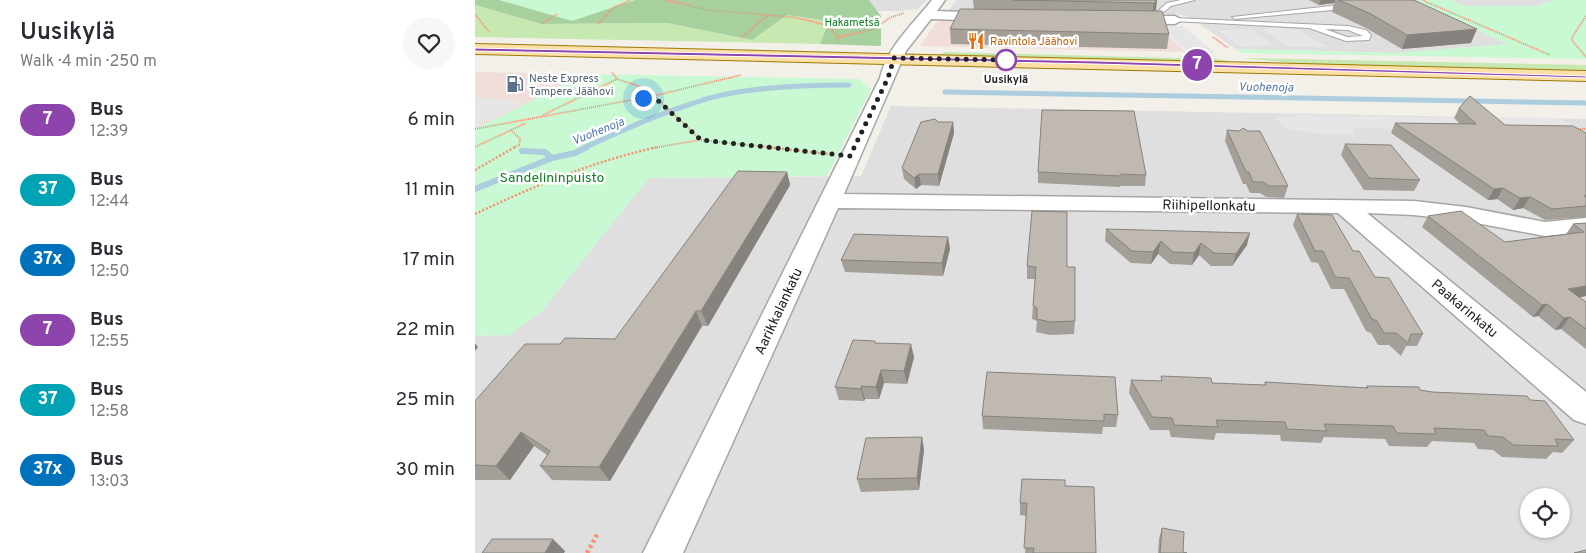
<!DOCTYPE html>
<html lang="en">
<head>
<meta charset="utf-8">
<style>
  :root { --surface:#fff; --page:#f7f7f7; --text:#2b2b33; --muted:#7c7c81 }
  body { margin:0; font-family:Overpass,sans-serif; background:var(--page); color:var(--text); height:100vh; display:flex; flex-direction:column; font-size:19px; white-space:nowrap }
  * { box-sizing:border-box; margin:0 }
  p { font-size:16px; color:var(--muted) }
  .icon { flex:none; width:28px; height:28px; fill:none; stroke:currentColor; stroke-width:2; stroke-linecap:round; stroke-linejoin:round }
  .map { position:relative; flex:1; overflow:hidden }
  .side { display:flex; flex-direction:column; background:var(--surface); width:475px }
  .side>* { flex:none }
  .badge { padding:0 10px; border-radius:16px; font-size:18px; line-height:32px }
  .fabs { position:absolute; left:1045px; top:488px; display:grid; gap:10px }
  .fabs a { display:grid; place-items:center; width:50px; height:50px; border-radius:50%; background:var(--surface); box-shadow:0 1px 4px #0004; font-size:25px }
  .you { position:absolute; width:25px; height:25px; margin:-12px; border:4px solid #fff; border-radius:50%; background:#1a73e8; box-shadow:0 0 0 8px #1a73e833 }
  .map>.badge { position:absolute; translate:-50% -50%; box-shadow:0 0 0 2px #fff }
  .round { display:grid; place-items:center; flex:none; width:52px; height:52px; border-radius:26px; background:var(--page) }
  .overview { display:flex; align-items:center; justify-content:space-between; height:85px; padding:0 20px }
  h1 { font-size:24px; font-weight:600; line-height:38px }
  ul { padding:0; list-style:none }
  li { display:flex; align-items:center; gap:15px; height:70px; padding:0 20px }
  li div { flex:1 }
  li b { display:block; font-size:19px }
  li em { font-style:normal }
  li .badge { min-width:55px; font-weight:700; text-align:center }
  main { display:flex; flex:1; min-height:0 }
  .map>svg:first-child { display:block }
</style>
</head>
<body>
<main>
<section class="side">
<div class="overview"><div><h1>Uusikylä</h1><p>Walk · 4 min · 250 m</p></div><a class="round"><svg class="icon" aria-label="heart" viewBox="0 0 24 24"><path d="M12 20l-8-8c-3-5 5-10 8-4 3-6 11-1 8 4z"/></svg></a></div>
<ul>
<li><span class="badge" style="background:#8e44ad;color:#fff">7</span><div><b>Bus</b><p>12:39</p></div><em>6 min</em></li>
<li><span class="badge" style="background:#00a3b4;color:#fff">37</span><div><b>Bus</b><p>12:44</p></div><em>11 min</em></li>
<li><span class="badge" style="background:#0072bc;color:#fff">37x</span><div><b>Bus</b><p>12:50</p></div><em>17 min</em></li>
<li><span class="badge" style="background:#8e44ad;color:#fff">7</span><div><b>Bus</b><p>12:55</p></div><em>22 min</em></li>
<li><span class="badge" style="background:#00a3b4;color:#fff">37</span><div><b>Bus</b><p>12:58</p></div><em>25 min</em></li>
<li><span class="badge" style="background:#0072bc;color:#fff">37x</span><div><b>Bus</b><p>13:03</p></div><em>30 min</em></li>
</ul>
</section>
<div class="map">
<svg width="1111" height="553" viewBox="0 0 1111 553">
  <rect width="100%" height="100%" fill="#f2f0e9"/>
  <g fill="#e0dfdf" fill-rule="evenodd">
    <polygon points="394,0 452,0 443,9 425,11 402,11"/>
    <polygon points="481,0 909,0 956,9 1034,44 920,53 761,49 714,17 700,14 473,12"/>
    <polygon points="975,0 1080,0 1062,6 989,6"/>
    <path d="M416 106 1111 119V553H0V336L34 335 65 313 174 178 386 176ZM1054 496H1086V529H1054Z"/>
  </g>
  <g fill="#f1ddda">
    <polygon points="470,19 680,24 711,52 445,46 461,23"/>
    <polygon points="0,72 110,74 0,129"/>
  </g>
  <g fill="#c7e9b1">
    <polygon points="0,5 66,24 192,23 277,40 311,15 354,21 345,44 0,37"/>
    <polygon points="469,52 744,59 759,62 463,55"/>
    <polygon points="768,58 1111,65 1111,72 838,65"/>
  </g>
  <polygon fill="#a8d09f" points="0,0 394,0 406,16 406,46 345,44 354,21 312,15 277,40 192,23 66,24 0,5"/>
  <g fill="#c9f9d2">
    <polygon points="24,0 160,0 97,21"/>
    <polygon points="909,0 975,0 989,6 1062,6 1080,0 1111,0 1111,59 765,53 761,49 920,53 1033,44 956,9"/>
    <polygon points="110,74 384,79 396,89 352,176 174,178 65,313 34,335 0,336 0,129"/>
  </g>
  <g fill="#e6e6e6">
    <polygon points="684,26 708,26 740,53 716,54"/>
    <polygon points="802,28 825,30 852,47 813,47 787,29"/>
    <polygon points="776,29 801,46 766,47 742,30"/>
    <polygon points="0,97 48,102 0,126"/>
    <polygon points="821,115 1086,119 1103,131 876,128 880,135 844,134 811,129 801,117 823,118"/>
  </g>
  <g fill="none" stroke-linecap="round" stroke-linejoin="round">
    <g stroke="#abcdde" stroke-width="5">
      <polyline points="470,92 1111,103"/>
      <path d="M109 148C145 131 181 115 219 103 264 87 326 85 374 85"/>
    </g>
    <g stroke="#abcdde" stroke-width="6">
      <polyline points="47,151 70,152 77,158"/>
      <polyline points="0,189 77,158 100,153 112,147"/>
    </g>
    <g stroke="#a6a6a6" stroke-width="2">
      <g id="lane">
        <polygon points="706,0 720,0 696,6 678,21 673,20 692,3"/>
        <polygon points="863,0 869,0 869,6 857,10 760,19 757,17 856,6 864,4"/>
        <path d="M700 18 873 26 891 30 896 35 894 40 871 41 834 28 698 21ZM850 29 873 30 888 36 872 37Z"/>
      </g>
    </g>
    <g stroke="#a6a6a6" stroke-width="3">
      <g id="street">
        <path d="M457 0H470L462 11 517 13 524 17 517 21 456 19 431 51 369 194 939 201 991 207 1070 222 1111 218V232L1070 236 991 221 939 215 892 213 1111 392V424L1099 420 863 213 363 208 208 553H168L405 78C412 47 438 24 457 0Z"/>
        <polygon points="654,16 700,16 707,20 700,24 649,23 647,20 649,17"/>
      </g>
    </g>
    <g stroke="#9c7a04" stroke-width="2">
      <polygon id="primary" points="0,44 1111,71 1111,81 0,54"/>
    </g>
    <g stroke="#f69175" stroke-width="2" stroke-dasharray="1 1" stroke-linecap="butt">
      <polyline points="191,0 233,10 317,17 336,21 353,26 363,37 363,41"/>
      <polyline points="947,0 1075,55"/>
      <polyline points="0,14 14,32"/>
      <polyline points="1111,16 1096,39 1111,57"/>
      <polyline points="66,24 82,14"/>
      <polyline points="123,24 139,7 156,0"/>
      <polyline points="267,37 293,15"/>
      <polyline points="363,37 400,29 414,18 429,13"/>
      <polyline points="738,37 753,48"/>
      <polyline points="142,79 172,89 226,140 303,148"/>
      <polyline points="68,115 142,79 137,72"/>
      <polyline points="0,129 178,96 266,75"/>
      <polyline points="1099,129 1111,129"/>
      <polyline points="36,130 45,139 44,145 38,148"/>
      <polyline points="0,147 51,123"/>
      <polyline points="178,148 225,140"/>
    </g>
    <g stroke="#f69175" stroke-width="2.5" stroke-dasharray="2 2" stroke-linecap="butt">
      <polyline points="291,147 353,154"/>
      <polyline points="0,170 40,147"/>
      <path d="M0 214C59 186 119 161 183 147"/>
    </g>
    <polyline stroke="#f69175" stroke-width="4.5" stroke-dasharray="3 3" stroke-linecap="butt" points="112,553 123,533"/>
    <use href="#lane" fill="#fff" fill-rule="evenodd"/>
    <use href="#street" fill="#fff" fill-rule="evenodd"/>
    <use href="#primary" fill="#fadfa6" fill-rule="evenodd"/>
  </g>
  <g fill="#a49f99">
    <polygon points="498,0 682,0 680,11 694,34 692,49 476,44 475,29 499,9"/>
    <polygon points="834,0 939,0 996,43 927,49 891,28 857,12 859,3 844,5"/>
    <polygon points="984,108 1030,125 1111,133 1111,217 1070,220 1048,208 1038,210 1022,199 1013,200 916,133 920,123 985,124 979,118"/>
    <polygon points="463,122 478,122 479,133 464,186 446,185 441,189 429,179 427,168"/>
    <polygon points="752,130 813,186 809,198 791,197 785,193 775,193 771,184 768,184 750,141"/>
    <polygon points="870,144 945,180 939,191 889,190 866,155"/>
    <polygon points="312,172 315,185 233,326 227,326 135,481 77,480 65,466 72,455 59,446 35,480 0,480 0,401 140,339"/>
    <polygon points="563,172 671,175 670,186 645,186 645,187 563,183"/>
    <polygon points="822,214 878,251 900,277 948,334 942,346 931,346 926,356 914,345 903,345 896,333 891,331 869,289 856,289 843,263 836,262 818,225"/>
    <polygon points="953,216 1030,242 1091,234 1098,224 1111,223 1111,296 1105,297 1111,302 1111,349 1086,329 1080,330 1063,316 1058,317 947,227"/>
    <polygon points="631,229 772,245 757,266 736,266 724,255 717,265 695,264 683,254 676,264 656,263 630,241"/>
    <polygon points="473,237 475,249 468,276 370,272 366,260"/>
    <polygon points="552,266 592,267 600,321 599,334 575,335 561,332 562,321 557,319 558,306 560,279 552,279"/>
    <polygon points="401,343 439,357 432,384 409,383 404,399 390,399 389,401 364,400 360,387"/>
    <polygon points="512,372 643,415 641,427 628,427 627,434 508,429 507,416"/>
    <polygon points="686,376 737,383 789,385 790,382 890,388 892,386 945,390 957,392 1055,400 1099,440 1087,453 1078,452 1071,459 1027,457 1018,450 1003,449 999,443 957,441 952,447 914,446 910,439 849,437 846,443 806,441 805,435 741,433 739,440 696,437 694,430 675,430 654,393 656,380 686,381"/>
    <polygon points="447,437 449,450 444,490 386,492 382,479"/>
    <polygon points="590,486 621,553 550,553 551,516 545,515 545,503"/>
    <polygon points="687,528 708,552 712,553 683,553 684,539"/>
  </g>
  <g fill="#86827d">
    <polygon points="682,0 681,10 677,14 679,3"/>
    <polygon points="846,0 860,0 859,3 844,5"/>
    <polygon points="1002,29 996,43 927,49 932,35"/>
    <polygon points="478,122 479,133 464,186 463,174"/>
    <polygon points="312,172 315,185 233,326 226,311"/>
    <polygon points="444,174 446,185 441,189 439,178"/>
    <polygon points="1028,188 1022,199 1013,200 1019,189"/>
    <polygon points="1055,197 1048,208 1038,210 1045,198"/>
    <polygon points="775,233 772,245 757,266 761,254"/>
    <polygon points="473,237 475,249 468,276 467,263"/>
    <polygon points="686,241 683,254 676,264 678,252"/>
    <polygon points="726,243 724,255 717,265 719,253"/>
    <polygon points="1111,286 1111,296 1085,301 1093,289"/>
    <polygon points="1072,304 1063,316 1058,317 1067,305"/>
    <polygon points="221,311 227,326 135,481 124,467"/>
    <polygon points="1095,317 1086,329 1080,330 1089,318"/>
    <polygon points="0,343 3,347 0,351"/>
    <polygon points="436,344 439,357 432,384 429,371"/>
    <polygon points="406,370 409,383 404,399 401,387"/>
    <polygon points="386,386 390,399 389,401 386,389"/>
    <polygon points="46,432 59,446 35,480 21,466"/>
    <polygon points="447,437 449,450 444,490 442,478"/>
    <polygon points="78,539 90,551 89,553 70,553"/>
  </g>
  <g fill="#bfb9b2" stroke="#86827d">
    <polygon points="538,0 682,0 679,3"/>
    <polygon points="864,0 939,0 1002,29 932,35 896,14"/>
    <polygon points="485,9 687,11 694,34 475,29"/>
    <polygon points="995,96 1030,125 1098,126 1111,133 1111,195 1109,196 1111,197 1111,206 1077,209 1055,197 1045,198 1028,188 1019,189 920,123 1001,124 984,108"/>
    <polygon points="567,110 659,111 671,175 646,174 646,176 563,172"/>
    <polygon points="460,119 463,122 478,122 463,174 444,174 439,178 427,168 446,122"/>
    <polygon points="768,128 773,131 785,131 813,186 794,186 788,182 778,182 774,172 771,172 752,130 764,131"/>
    <polygon points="870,144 916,145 945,180 894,178"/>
    <polygon points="263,171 312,172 226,311 221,311 124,467 65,466 75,451 46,432 21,466 0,465 0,401 50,344 85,344 90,338 140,339"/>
    <polygon points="557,211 592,212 592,267 600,267 600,321 575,322 562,319 562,308 558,306 561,267 552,266"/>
    <polygon points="986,211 1030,242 1109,232 1098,224 1111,223 1111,286 1093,289 1111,302 1111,329 1095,317 1089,318 1072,304 1067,305 953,216"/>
    <polygon points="822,214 857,215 878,251 884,251 900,277 914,278 948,334 936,334 933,343 921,333 909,333 902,321 897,319 874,278 860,277 848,251 840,251"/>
    <polygon points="631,229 775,233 761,254 739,253 726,243 719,253 698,252 686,241 678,252 657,251"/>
    <polygon points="379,234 473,237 467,263 366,260"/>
    <polygon points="378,340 400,341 400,343 436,344 429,371 406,370 401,387 386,386 386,389 360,387"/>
    <polygon points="512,372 640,377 643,415 629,414 629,421 507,416"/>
    <polygon points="686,376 736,378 737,383 791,385 790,382 893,388 892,386 944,387 945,390 957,392 1052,396 1055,400 1070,401 1099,440 1080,439 1083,446 1038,445 1028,437 1013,436 1009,430 959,428 961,434 922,433 918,426 849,424 852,431 812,429 810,422 741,420 743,427 699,425 697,418 677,417 656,380 687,381"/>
    <polygon points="447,437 442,478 382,479 391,438"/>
    <polygon points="547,479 590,480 590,486 619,487 621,553 558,553 559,548 549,548 552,503 545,503"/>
    <polygon points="687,528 709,532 708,552 712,553 685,553"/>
    <polygon points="17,539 78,539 70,553 7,553"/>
    <polygon points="1111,550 1111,553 1099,553"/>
  </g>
  <polygon fill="#8e44ad" stroke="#fff" points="0,48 621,61 1111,76 1111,78 621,64 0,51"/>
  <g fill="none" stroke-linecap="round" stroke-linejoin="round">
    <polyline stroke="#222" stroke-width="5" stroke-dasharray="0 9" points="168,98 178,96 226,140 375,156 413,78 419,58 531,60"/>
  </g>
  <defs>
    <g id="restaurant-bare" transform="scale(1.35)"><path d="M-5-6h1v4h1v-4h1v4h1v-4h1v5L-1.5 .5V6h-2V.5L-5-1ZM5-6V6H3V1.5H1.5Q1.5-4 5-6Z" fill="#e8710a" stroke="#fff" stroke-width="2.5" paint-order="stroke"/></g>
    <g id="fuel-bare" transform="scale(1.35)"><path d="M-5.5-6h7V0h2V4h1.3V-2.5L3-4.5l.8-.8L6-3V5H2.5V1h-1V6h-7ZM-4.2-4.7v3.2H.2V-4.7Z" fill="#5c6f8a" stroke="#fff" stroke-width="2.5" paint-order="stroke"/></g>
  </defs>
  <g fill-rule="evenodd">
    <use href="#restaurant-bare" x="501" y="41"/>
    <use href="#fuel-bare" x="40" y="84"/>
  </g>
  <circle fill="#fff" stroke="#8e44ad" stroke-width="2.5" cx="531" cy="60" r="10"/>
  <g text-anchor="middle" stroke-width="5" stroke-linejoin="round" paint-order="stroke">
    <g font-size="11" fill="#0f8125" stroke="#fff">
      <text x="377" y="26">Hakametsä</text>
    </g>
    <g font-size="11" fill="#c56008" stroke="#fff" text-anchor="start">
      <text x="515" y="45">Ravintola Jäähovi</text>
    </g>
    <g font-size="11" fill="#4e5e75" stroke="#fff" text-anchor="start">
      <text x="54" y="82">Neste Express<tspan x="54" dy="13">Tampere Jäähovi</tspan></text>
    </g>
    <g font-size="11" font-weight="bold" fill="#222" stroke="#fff">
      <text x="531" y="83">Uusikylä</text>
    </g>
    <g font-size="12" font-style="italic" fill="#5075b0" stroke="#fff">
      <text transform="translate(791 87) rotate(1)" y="4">Vuohenoja</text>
      <text transform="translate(123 131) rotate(-22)" y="4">Vuohenoja</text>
    </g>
    <g font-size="14" fill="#0f8125" stroke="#fff">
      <text x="77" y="182">Sandelininpuisto</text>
    </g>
    <g font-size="14" fill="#222" stroke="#fff">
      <text transform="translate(734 205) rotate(1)" y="5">Riihipellonkatu</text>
      <text transform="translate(990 308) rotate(40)" y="5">Paakarinkatu</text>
      <text transform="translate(303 311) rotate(-65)" y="5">Aarikkalankatu</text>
    </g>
  </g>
</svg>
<div class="fabs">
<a><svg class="icon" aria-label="locate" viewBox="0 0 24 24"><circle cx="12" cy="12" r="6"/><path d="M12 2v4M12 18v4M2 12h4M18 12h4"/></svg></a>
</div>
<div class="you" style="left:168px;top:98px"></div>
<b class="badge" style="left:722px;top:65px;background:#8e44ad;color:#fff">7</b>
</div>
</main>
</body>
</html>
